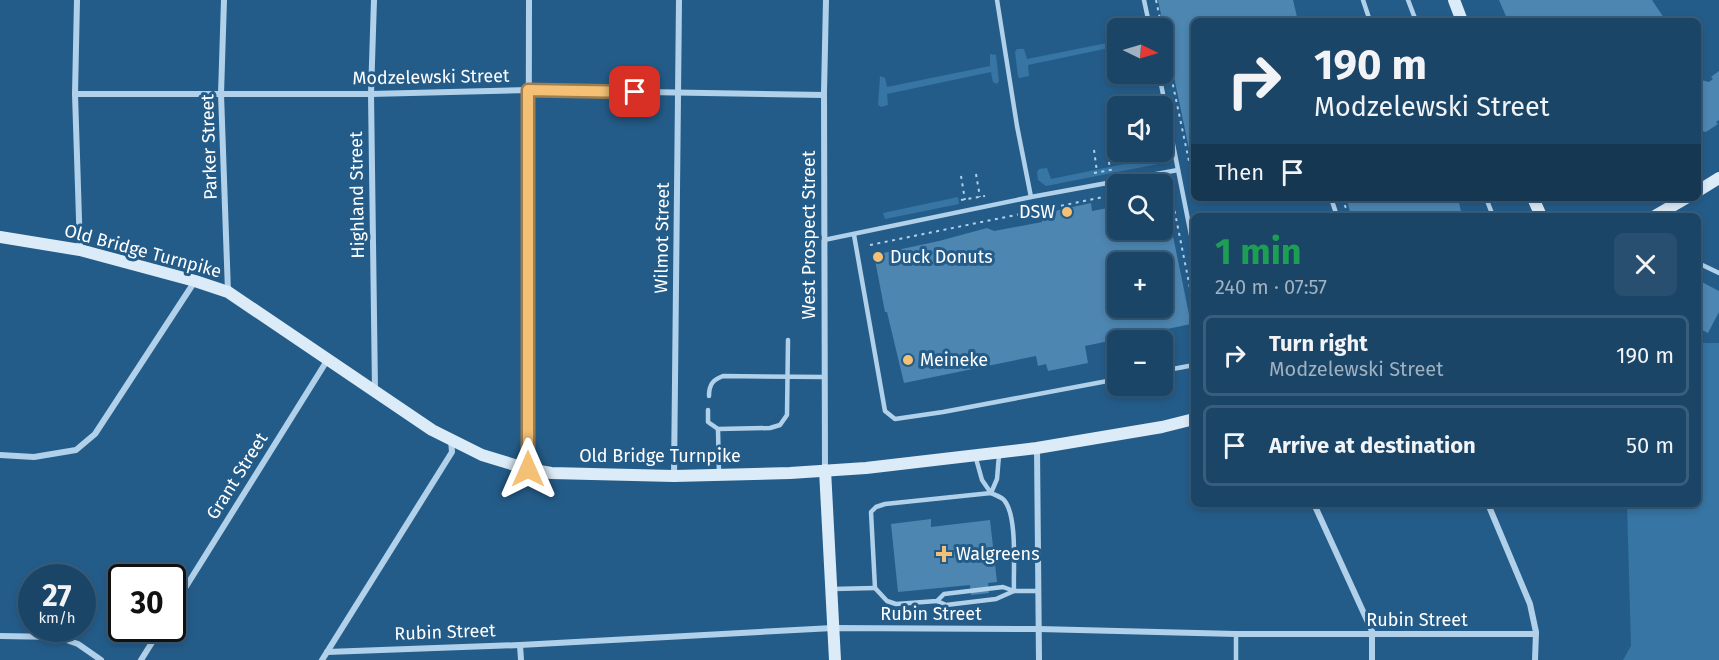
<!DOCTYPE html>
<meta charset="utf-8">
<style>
:root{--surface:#1b4567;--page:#284f70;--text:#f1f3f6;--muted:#a0b1c0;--line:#395d7b}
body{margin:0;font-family:"Fira Sans",sans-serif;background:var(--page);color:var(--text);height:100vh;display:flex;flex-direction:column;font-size:22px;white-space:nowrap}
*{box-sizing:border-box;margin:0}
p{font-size:20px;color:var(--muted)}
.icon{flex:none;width:33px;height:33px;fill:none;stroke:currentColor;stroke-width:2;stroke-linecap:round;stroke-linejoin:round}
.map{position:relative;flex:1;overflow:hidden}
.details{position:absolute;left:1191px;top:213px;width:510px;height:294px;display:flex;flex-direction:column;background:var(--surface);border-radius:9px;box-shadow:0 3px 9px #0003,0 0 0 2px var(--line)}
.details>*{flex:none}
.hud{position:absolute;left:1191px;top:18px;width:510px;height:183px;border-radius:9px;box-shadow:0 3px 9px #0003,0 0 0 2px var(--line);background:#1b4567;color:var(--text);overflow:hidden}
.needle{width:39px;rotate:95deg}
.fabs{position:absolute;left:1107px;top:18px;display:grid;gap:12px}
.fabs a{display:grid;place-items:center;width:66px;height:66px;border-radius:9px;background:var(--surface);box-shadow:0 3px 9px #0003,0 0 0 2px var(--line);font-size:30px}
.speed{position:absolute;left:18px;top:564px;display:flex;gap:12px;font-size:30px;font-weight:700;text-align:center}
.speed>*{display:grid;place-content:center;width:78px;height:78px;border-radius:50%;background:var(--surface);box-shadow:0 3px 9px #0003,0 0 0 2px var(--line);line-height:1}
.speed small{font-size:15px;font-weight:400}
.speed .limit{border:3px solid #111;border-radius:9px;background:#fff;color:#111}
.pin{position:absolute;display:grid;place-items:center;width:51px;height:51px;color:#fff;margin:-26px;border-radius:12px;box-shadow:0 3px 9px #0006}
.me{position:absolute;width:66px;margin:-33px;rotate:0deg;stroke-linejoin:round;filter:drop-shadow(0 0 4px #0008)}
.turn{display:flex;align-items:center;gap:21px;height:126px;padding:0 24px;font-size:27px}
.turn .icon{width:78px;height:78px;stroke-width:2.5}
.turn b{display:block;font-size:42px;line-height:51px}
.then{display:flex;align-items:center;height:57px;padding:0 24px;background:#0003;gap:12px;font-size:22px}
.round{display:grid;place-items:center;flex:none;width:63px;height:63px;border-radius:9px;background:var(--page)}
.head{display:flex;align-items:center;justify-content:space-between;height:102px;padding:0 24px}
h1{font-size:36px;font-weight:700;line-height:45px;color:#1e9e55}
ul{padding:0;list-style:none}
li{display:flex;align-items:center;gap:18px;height:81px;margin:0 12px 9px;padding:0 12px;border:3px solid var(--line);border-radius:9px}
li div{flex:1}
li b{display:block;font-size:22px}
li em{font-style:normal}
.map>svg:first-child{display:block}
</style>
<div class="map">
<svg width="1719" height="660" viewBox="0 0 1719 660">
<rect width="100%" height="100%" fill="#245c89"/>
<!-- green -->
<g fill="#3675a4">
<polygon points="1107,43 1109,48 1028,65 1029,76 1020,78 1018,77 1015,52 1017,49 1024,49 1027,59"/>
<polygon points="990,54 996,55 999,81 997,84 993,82 991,72 887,94 888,105 881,107 878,105 880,76 885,78 887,87 990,66"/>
<polygon points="1163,144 1165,157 1158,164 1046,186 1038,180 1037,172 1039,169 1047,168 1051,179 1158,157 1157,152 1162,152"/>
<polygon points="958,197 959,204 885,219 883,213"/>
<polygon points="1698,343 1719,343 1719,660 1623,660 1631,646 1627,504 1698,504"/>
</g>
<!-- building -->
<g fill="#4d86b1" fill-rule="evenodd">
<polygon points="1158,0 1293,0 1298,21 1194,21 1194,173"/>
<polygon points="1499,0 1652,0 1666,21 1613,21 1610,17 1600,21 1508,21"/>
<polygon points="1698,71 1701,80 1709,82 1713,79 1711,77 1719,71 1719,120 1716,122 1718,124 1706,132 1698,130"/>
<path d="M1162 197H1165L1191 324 1085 346 1088 363 1048 371 1046 364 1038 366 1036 356 904 383 887 312H885L874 255 939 241 987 228 994 231 1042 222 1041 214 1091 203 1092 211 1118 206V230H1162ZM1118 262H1162V308H1118Z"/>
<polygon points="1347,198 1458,198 1462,216 1353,216 1353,212 1350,213"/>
<polygon points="1698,280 1719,291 1719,312 1708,333 1698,328"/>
<polygon points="931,519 931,527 990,520 997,582 988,583 989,593 971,595 970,585 898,592 891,524"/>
</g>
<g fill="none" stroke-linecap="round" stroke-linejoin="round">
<!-- path -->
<g stroke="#b1d1ea" stroke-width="2" stroke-dasharray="3 4.5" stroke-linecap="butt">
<polyline points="1156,0 1162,28"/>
<polyline points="1126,18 1128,28"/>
<polyline points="1112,21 1118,48"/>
<polyline points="1162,33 1194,185"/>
<polyline points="1111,45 1118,44"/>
<polyline points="1107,147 1110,170"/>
<polyline points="1094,150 1097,172"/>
<polyline points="1094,173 1116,169"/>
<polyline points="976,174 980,197"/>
<polyline points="961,176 965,200"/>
<polyline points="1162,186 1167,188 1171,193 1194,308"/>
<polyline points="1342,198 1349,216"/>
<polyline points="961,200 985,196"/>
<polyline points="1322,215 1322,216"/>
<polyline points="870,245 1118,194"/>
</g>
<!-- lane -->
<g stroke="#b1d1ea" stroke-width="4.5">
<polyline points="997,0 1017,126 1031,197"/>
<polyline points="1144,0 1150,28"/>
<polyline points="1363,0 1370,21"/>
<polyline points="1408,0 1416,21"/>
<polyline points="1159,74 1194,250"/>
<polyline points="1331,198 1337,216"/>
<polyline points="1486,198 1493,216"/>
<polyline points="854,235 885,411 895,419 943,412 1118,379"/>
<polyline points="824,240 1031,197 1178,170"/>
<polyline points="1698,263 1719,273"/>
<polyline points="1162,371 1194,365"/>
<path d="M709 396C709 384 713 380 723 376L824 377"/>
<polyline points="708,410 708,422 718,429"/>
<polyline points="975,455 982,480 991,493 997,479 999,455"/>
<polyline points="719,475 718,429 770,428 780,425 787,415 788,340"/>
<polyline points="833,589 875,588"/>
<path d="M1014 591C1013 570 1018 516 1004 500 1001 497 995 495 991 493L885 504 876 507 871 512 875 588 887 601 896 604 937 601 944 594 1003 587 1014 591H1038"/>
<polyline points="937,601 946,605 996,599 1014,591"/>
<polyline points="1236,660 1236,634"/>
</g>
<!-- street -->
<g stroke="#b1d1ea" stroke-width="6">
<polyline points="77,0 75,94 80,250"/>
<polyline points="224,0 221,94 228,292"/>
<polyline points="374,0 371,94 375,390"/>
<polyline points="75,94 371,94 528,90 824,95"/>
<polyline points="1037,448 1039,660"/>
<polyline points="0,455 34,457 76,450 95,434 195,281"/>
<polyline points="528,469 529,0"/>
<polyline points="825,470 824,92 826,0"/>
<polyline points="674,476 679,0"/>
<polyline points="1314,504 1372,631 1372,660"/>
<polyline points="1488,504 1530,604 1536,632 1535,660"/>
<polyline points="172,609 328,359"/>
<polyline points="0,636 58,637 78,644 101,660"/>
<polyline points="520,645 521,660"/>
<polyline points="327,652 520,645 833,628 1039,629 1236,634 1536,634"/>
<polyline points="141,660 161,628"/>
<polyline points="322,660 452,452 451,440"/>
</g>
<!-- secondary -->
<g stroke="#dcebf8" stroke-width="12">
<polyline points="1454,0 1462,21"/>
<polyline points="1698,191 1719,178"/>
<polyline points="1533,198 1541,216"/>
<polyline points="1655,216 1686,198"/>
<polyline points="0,237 80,250 195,281 228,292 432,430 482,455 528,469 551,473 674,476 790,473 866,468 1037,448 1162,427 1194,419"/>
<polyline points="825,470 835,660"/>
</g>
</g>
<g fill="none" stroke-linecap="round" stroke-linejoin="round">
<defs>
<polyline id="route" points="528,469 528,90 635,92"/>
</defs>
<!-- route casing -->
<use href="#route" stroke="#9f7d4c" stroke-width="15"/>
<!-- route -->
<use href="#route" stroke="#f4c075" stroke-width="10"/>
</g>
<!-- markers -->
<g fill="#f4c075" stroke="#245c89" stroke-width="2">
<circle cx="1067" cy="212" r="6"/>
<circle cx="878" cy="257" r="6"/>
<circle cx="908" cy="360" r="6"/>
<path d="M941 545h6v6h6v6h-6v6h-6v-6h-6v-6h6z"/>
</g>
<g text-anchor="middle" stroke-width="6" stroke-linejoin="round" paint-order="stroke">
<!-- street labels -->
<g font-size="18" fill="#fff" stroke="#245c89">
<text transform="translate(431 77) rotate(-1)" y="6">Modzelewski Street</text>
<text transform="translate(209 147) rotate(-92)" y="6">Parker Street</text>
<text transform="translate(357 195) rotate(-91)" y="6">Highland Street</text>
<text transform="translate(809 235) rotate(-90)" y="6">West Prospect Street</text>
<text transform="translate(662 238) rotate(-89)" y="6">Wilmot Street</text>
<text transform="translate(143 251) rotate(15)" y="6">Old Bridge Turnpike</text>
<text x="660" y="462">Old Bridge Turnpike</text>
<text transform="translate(237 476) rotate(-58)" y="6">Grant Street</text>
<text x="931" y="620">Rubin Street</text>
<text x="1417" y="626">Rubin Street</text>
<text transform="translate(445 632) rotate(-2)" y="6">Rubin Street</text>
</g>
<!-- poi labels -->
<g font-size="18" fill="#fff" stroke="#245c89" text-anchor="start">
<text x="1055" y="218" text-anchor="end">DSW</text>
<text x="890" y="263">Duck Donuts</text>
<text x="920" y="366">Meineke</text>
<text x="956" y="560">Walgreens</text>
</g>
</g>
</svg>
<div class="fabs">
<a><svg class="needle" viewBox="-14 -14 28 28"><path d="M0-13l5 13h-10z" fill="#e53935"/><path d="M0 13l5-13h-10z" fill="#a0b1c0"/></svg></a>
<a><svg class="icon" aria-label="sound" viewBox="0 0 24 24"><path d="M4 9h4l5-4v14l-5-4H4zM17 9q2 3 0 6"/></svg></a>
<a><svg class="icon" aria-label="search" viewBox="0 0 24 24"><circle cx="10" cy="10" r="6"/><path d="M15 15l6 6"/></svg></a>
<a>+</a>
<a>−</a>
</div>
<div class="speed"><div>27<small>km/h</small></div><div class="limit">30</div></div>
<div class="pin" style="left:635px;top:92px;background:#d93025"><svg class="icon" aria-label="arrive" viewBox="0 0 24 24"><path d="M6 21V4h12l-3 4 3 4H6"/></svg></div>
<svg class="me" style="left:528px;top:469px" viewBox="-20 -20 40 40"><path d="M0-17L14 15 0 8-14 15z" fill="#f4c075" stroke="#fff" stroke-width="4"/></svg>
<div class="hud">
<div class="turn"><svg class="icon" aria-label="right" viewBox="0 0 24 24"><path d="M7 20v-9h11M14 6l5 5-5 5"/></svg><div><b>190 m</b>Modzelewski Street</div></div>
<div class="then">Then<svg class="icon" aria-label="arrive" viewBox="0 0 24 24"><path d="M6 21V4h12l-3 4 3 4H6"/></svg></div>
</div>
<section class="details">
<div class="head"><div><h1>1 min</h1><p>240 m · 07:57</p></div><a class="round"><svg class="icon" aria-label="close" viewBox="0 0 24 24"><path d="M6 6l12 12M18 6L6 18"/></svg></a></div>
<ul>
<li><svg class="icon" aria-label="right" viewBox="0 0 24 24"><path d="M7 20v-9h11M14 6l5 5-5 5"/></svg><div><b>Turn right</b><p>Modzelewski Street</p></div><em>190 m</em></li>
<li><svg class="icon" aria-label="arrive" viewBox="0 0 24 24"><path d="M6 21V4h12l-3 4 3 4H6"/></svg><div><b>Arrive at destination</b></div><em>50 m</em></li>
</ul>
</section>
</div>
